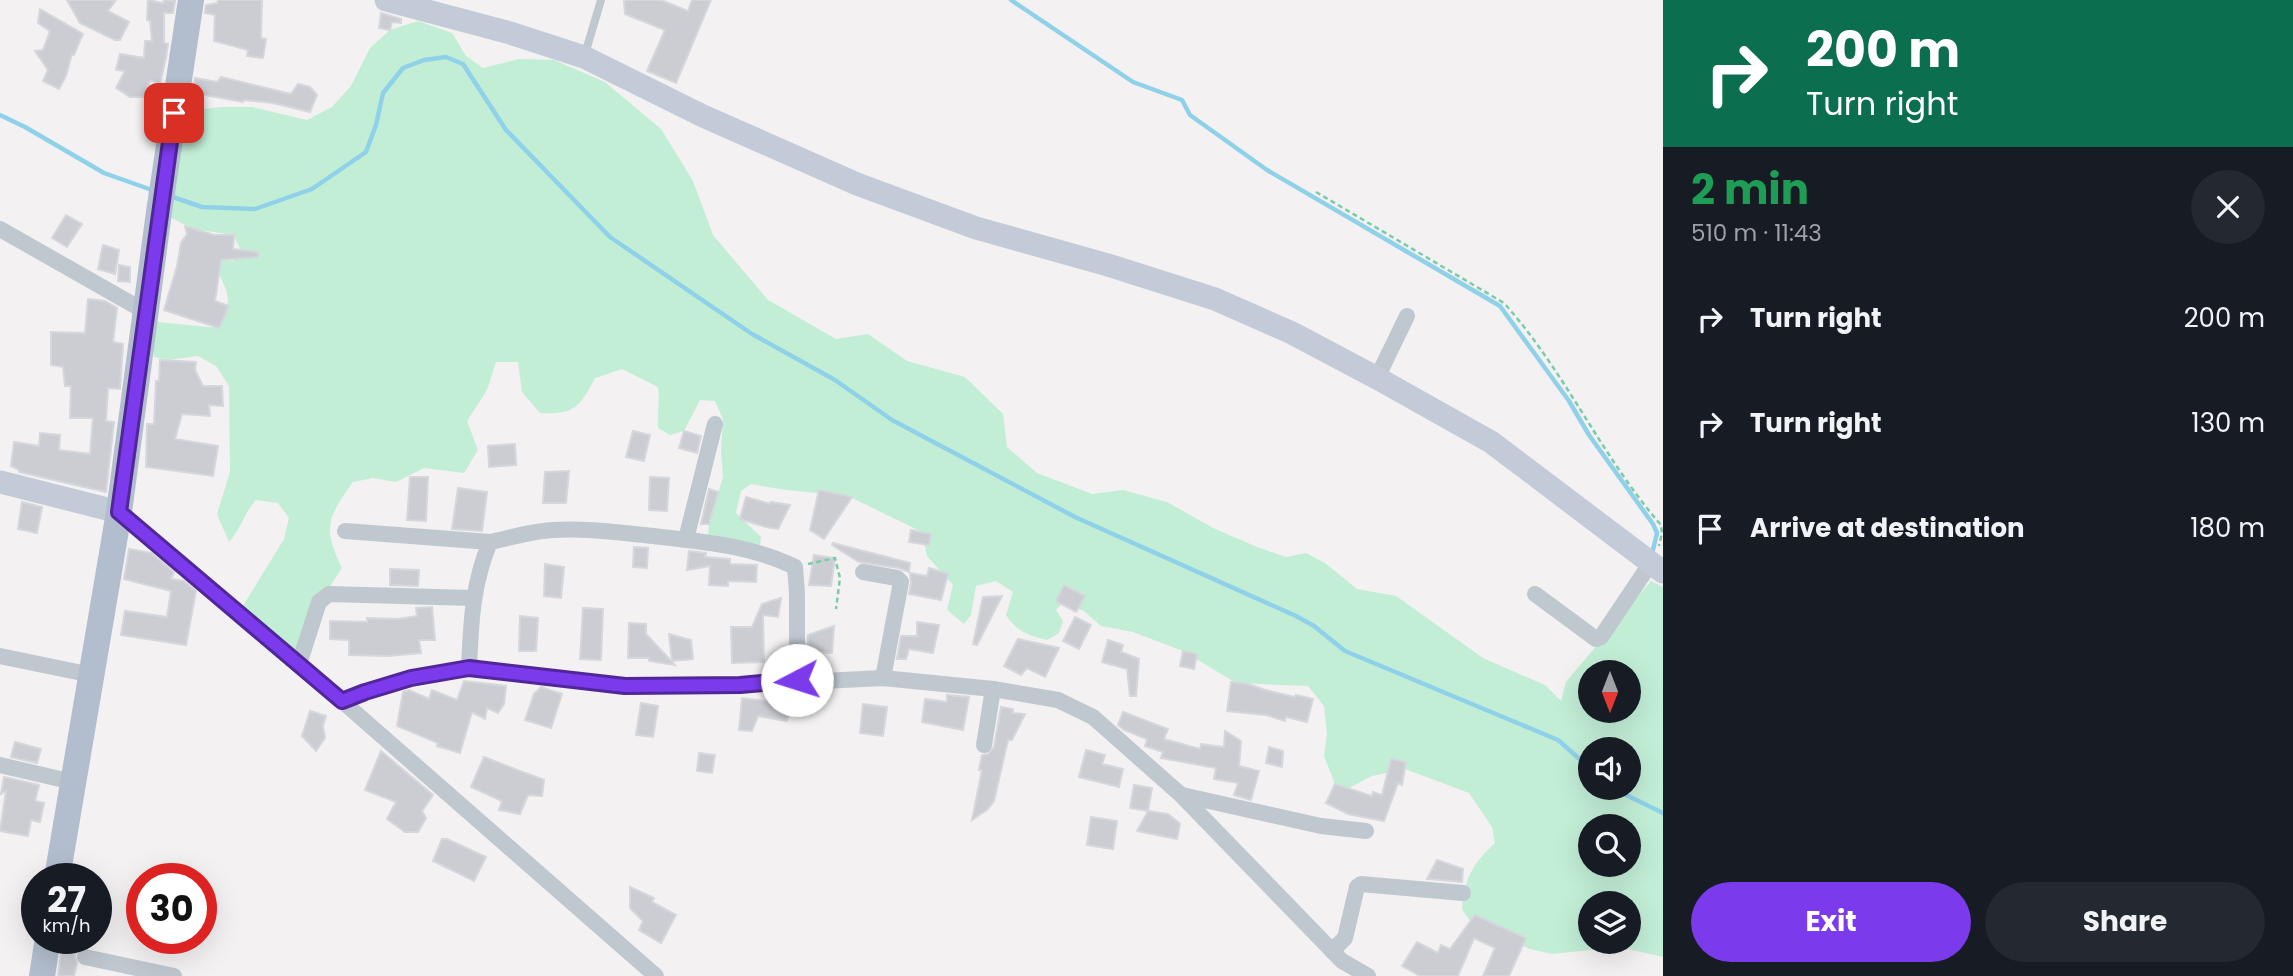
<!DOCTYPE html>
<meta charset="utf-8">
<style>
:root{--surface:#171b24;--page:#242831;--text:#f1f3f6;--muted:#9ea1a6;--accent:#7c3aed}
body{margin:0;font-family:Poppins,sans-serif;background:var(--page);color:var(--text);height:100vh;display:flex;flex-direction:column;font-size:26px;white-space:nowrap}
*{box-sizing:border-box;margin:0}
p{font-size:23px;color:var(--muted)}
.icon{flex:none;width:38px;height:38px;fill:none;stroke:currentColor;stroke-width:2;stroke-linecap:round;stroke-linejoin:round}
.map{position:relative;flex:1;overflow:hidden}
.details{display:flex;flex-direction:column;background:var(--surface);width:630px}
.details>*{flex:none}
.banner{background:#0b6e4f;color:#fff;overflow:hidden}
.needle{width:46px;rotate:180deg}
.tools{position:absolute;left:1578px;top:660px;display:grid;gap:14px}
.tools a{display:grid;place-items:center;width:63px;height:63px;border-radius:50%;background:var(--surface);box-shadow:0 7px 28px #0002;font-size:35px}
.speed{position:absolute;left:21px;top:863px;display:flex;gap:14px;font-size:35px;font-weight:700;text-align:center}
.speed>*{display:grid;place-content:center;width:91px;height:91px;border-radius:50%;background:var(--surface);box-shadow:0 7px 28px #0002;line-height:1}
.speed small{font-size:18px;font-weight:400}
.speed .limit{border:10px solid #d22;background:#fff;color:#111}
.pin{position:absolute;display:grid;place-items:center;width:60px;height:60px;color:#fff;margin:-30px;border-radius:14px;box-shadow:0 4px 10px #0006}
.me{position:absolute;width:77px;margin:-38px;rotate:265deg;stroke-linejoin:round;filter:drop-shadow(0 0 5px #0008)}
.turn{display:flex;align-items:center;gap:24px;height:147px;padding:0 28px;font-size:32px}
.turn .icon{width:91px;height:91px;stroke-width:2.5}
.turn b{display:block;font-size:49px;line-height:60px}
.round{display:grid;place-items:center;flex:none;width:74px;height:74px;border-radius:37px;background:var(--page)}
.headline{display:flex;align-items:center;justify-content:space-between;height:119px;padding:0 28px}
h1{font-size:42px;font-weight:700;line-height:52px;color:#1e9e55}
.button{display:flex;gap:14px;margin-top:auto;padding:14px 28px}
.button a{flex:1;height:80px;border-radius:42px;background:var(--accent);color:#fff;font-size:28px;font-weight:700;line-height:80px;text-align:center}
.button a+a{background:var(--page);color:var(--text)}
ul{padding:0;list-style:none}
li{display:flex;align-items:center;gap:21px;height:105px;padding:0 28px}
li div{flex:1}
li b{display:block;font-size:26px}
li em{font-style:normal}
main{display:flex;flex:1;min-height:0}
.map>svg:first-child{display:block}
</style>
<main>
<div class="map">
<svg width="1663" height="976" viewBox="0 0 1663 976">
<rect width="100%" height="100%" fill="#f3f1f1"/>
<!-- green -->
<path fill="#c2eed6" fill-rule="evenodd" d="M418 21 452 33 466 56 483 68 519 59 554 60 605 82 661 129 693 181 713 235 768 300 836 339 868 334 907 361 965 377 1003 414 1007 447 1037 473 1092 494 1123 490 1167 502 1213 528 1257 547 1286 557 1306 553 1325 563 1357 589 1396 596 1483 658 1545 685 1561 701 1566 682 1651 581 1663 587V957L1606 944 1590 950 1552 954 1530 949 1470 921 1462 909C1465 877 1472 865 1495 843L1492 827 1469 793 1405 769 1372 776 1349 788 1335 784 1324 756 1327 734 1324 706 1308 686 1236 683 1183 651 1133 632 1101 626 1084 611 1062 604 1056 610 1063 621 1059 633 1047 640C1029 636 1016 631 1006 615L1013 592 996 581 976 586 971 615 964 624 947 610 953 585 927 556 922 532 848 496 786 490 751 484 741 491 736 513 761 537 760 545 708 536 709 524 723 477 721 450 723 419 715 401 700 400 684 431 670 435 658 428C657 414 660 401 658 387L622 369 595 378C580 407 574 415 540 413L522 392 518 362H496L487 390 467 421 478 450 464 473 424 468 396 482 373 478 353 482C328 517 322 527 342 568L323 597 294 660 243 606 284 539 289 518 278 503 256 500C244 513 241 529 229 542L217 514 230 472 229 386 216 366 198 356 168 360 154 357 153 342 157 322 219 328C231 302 231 298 218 272L222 260 233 261 241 250 233 235 194 229 159 212 174 113 221 107H252L307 120 332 107 351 86 370 48 390 30ZM1591 672H1629V710H1591ZM1591 749H1629V788H1591ZM1591 826H1629V864H1591ZM1591 903H1629V942H1591Z"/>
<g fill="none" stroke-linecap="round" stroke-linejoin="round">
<!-- stream -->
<g stroke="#90d1ea" stroke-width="4.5">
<polyline points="1011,0 1133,82 1182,100 1190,115 1267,170 1500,306 1569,401 1589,435 1653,524 1657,533 1652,554"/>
<polyline points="0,115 25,127 104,173 152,190"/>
<polyline points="170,196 202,207 255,209 312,189 366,152 376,125 383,93 403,68 424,60 446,57 463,64 506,130 610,237 752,334 835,380 892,420 1075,517 1296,616 1314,626 1345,651 1558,740 1591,769"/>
<polyline points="1612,788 1663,813"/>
</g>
</g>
<!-- building -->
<g fill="#cbcdd3" stroke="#d5d7dc" stroke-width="2">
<polygon points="67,0 116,0 108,11 129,22 120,40 115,40 80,23"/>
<polygon points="148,0 163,3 164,0 175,1 173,13 164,13 164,43 168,44 166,57 160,84 150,80 143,97 130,97 116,88 125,71 116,70 120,54 144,58 145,41 152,41 150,21 147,20"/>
<polygon points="218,0 262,0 261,38 266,39 263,58 247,56 248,50 214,41 215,15 205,13 206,5 217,3"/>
<polygon points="624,0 661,0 688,11 692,0 711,0 676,83 647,71 665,30 625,14"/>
<polygon points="40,9 83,34 74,55 72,54 66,76 59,89 43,81 48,70 35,51 43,50 50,31 38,23"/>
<polygon points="381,13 401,19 401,23 392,22 390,30 379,28"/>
<polygon points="221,77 291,94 298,84 310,87 317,95 310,112 273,103 244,100 243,102 193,93 195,78 217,82"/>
<polygon points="66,215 82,224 67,247 52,238"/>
<polygon points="185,226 214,235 234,235 233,249 258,252 258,257 221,260 215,301 229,306 219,328 164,310 177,266 181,243 187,234"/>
<polygon points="103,245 119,250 115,274 98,269"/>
<polygon points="119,265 130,267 130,282 118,281"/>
<polygon points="88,299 105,301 117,308 113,342 123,344 120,389 108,388 106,421 114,422 106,492 19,472 19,470 11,466 14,442 39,446 40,433 60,435 59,450 90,454 93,418 70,418 71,386 65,386 63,367 51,365 51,332 85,333"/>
<polygon points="160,360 196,362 195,370 203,386 222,386 223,406 209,405 210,416 182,414 175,439 218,446 213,476 146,467 147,424 154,424 156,381 159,381"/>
<polygon points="633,431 650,435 644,461 626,457"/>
<polygon points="684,431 701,436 697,453 679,448"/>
<polygon points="515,444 516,465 489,467 488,446"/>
<polygon points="569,471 566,503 543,503 545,472"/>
<polygon points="410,477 428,477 426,521 407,520"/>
<polygon points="650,477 669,478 667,511 649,510"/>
<polygon points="458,488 487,492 482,531 452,529"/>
<polygon points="709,489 718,492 709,524 701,524"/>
<polygon points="819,490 852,497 824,539 810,530"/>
<polygon points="746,497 771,504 771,502 790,505 778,529 766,527 740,519"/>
<polygon points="22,502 42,507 37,533 18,529"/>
<polygon points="911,530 931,534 929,545 909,542"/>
<polygon points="833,543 910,563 909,572 899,568 859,562 832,545"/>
<polygon points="634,547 648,548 647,568 633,567"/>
<polygon points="129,549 151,553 174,572 171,579 184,581 196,591 186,645 121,635 125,611 167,617 171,591 124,579"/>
<polygon points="689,551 706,553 705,557 730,559 730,564 757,565 756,582 728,581 728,586 709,585 710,566 687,570"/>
<polygon points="814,555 835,558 831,586 809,585"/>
<polygon points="545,564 564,567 561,598 544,596"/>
<polygon points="929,568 948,574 941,600 909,594 911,583 910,573 927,576"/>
<polygon points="390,569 419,570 418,586 390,585"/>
<polygon points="1064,585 1085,596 1076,612 1056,601"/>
<polygon points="1002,596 977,645 973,644 983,597"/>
<polygon points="781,598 778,617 763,615 764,662 732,663 731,627 752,627 762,604"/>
<polygon points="432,607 435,640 419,640 421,653 388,656 349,655 349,640 330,639 330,621 367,622 367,618 398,619 417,616 416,608"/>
<polygon points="583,608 603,609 601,660 580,659"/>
<polygon points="520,616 538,618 536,651 519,651"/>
<polygon points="1075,617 1091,625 1079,649 1063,641"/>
<polygon points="917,622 939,625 933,653 909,649 906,659 897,659 901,636 917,636"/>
<polygon points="629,623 646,624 646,634 675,665 649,661 649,658 628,658"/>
<polygon points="834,626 832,653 808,652 808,635"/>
<polygon points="669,634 691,640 693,659 672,661"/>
<polygon points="1018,639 1059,648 1045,677 1027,668 1021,675 1004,666"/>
<polygon points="1108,640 1123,645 1121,652 1139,659 1136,696 1130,696 1127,669 1102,662"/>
<polygon points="1183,651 1197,654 1194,669 1180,666"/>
<polygon points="464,681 506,686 504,704 498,713 487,708 485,719 472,712 460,753 437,746 438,743 397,726 403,692 409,690 429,699 432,690 457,700"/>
<polygon points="1231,682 1248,684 1265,690 1295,697 1296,695 1313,699 1307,722 1286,717 1285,721 1266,715 1227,711"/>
<polygon points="541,687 562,694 551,728 525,720 534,694"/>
<polygon points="947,695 969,697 963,730 922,722 925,699 947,702"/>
<polygon points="768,697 791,701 787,721 758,716 752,731 739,730 742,698 767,701"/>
<polygon points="641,703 658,706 653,737 636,735"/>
<polygon points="863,704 887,707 883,736 860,733"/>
<polygon points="1001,707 1013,709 1013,713 1025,714 1012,740 1008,740 994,801 988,809 972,820 982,770 979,770 982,755 988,754 994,747"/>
<polygon points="310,711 326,716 323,726 325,738 316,751 302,736"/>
<polygon points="1123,712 1168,729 1164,739 1200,749 1201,744 1224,747 1225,731 1241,741 1239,766 1259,771 1251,800 1234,795 1238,783 1214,779 1216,768 1161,758 1163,752 1145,746 1147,739 1124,730 1118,725"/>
<polygon points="15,742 41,749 37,763 11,757"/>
<polygon points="1269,747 1283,751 1282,767 1266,763"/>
<polygon points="1086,750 1105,755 1102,764 1123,769 1119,787 1079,777"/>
<polygon points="381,751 433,795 422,811 426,818 418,832 405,832 387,819 396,802 365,790"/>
<polygon points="699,753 715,755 712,773 697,771"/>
<polygon points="484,757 544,780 542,796 528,795 520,814 499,810 502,801 471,787"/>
<polygon points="1391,759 1406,762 1402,785 1398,783 1384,821 1348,814 1326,803 1335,784 1372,796 1373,792 1382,795"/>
<polygon points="4,777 39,785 35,801 44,803 40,822 31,820 28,836 0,831 6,791 1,794"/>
<polygon points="1134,785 1152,788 1148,811 1130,808"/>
<polygon points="1148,811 1168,814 1180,824 1177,839 1137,831"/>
<polygon points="1091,817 1117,821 1113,849 1087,845"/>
<polygon points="442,839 447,839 486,857 474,881 433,861"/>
<polygon points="1437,860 1463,869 1462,882 1427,879"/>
<polygon points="630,887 654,898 652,902 676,915 661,943 639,930 643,921 630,908"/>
<polygon points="1475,915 1526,938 1509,976 1483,976 1495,948 1474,938 1458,976 1420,976 1402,966 1417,942 1438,953 1441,945 1450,949"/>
<polygon points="63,938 81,938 79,949 75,955 77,963 74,976 58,976"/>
</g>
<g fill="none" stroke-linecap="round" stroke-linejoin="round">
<!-- path -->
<g stroke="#7bcba8" stroke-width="2.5" stroke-dasharray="5 3.5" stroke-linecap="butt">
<path d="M1316 192 1504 303C1565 371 1601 456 1661 525L1662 533 1659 546"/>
<polyline points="808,564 835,558 840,578 836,609"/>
</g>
<!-- lane -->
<polyline stroke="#bfc7cf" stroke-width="8" points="585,54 601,0"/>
<!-- street -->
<g stroke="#bfc7cf" stroke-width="16">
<polyline points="0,229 146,312"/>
<polyline points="1377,378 1407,316"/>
<polyline points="119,512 342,701 656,976"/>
<polyline points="345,531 490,542"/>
<polyline points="686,539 715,424"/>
<polyline points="863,572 897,578 901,582 883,678"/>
<polyline points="1535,594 1596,639 1601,637 1650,564"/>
<polyline points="0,656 92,675"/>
<polyline points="299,664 319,602 329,594 472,598"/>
<path d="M469 668C471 623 472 585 490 542 510 538 532 531 553 530 583 528 614 532 644 535 694 541 749 544 795 567L797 593V680"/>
<polyline points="342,701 365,692 411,679 469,668 625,686 740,685 883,678 993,689 1058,700 1093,717 1180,794 1342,961 1368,976"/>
<polyline points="984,745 993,689"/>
<polyline points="0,765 73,782"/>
<polyline points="1182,795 1321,826 1366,831"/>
<polyline points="1332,951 1345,938 1357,887 1361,884 1463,893"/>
<polyline points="85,957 174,976"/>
</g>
<!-- secondary -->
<g stroke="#c2cbd7" stroke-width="23">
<polyline points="386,0 510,33 584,57 703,116 857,184 976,228 1108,265 1215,299 1292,333 1377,378 1491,442 1663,572"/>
<polyline points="0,482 119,512"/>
</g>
<!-- primary -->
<g stroke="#b2bece" stroke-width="26">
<polyline points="57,878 119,512 159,212 191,0"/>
<polyline points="42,976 48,938"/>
</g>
</g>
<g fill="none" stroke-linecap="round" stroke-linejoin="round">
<defs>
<polyline id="route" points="174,113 119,512 342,701 365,692 411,678 469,668 625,686 740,685 797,680"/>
</defs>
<!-- route casing -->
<use href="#route" stroke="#51269a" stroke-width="18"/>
<!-- route -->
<use href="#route" stroke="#7c3aed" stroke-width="12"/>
</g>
</svg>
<div class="tools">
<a><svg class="needle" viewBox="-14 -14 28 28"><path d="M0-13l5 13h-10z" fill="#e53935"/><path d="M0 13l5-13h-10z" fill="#9ea1a6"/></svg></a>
<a><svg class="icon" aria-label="sound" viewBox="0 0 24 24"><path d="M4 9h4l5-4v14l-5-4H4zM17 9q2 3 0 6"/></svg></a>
<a><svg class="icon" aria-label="search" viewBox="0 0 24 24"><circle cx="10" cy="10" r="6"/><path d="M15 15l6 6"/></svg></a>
<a><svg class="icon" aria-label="layers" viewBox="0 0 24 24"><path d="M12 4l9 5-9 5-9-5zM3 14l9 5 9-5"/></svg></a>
</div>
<div class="speed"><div>27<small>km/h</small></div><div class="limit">30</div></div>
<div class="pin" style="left:174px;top:113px;background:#d93025"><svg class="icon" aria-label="arrive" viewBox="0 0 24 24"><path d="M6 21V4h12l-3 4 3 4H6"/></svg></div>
<svg class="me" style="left:797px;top:680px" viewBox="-20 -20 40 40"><circle r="19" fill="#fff"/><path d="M0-13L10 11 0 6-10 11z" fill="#7c3aed"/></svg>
</div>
<section class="details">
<div class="banner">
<div class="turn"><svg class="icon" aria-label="right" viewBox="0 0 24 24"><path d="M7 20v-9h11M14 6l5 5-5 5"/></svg><div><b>200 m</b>Turn right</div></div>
</div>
<div class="headline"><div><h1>2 min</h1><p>510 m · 11:43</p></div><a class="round"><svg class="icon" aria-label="close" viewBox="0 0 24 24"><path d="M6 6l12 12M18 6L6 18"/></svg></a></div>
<ul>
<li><svg class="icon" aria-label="right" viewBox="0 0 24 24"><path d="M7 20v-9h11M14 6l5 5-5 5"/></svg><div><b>Turn right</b></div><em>200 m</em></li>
<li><svg class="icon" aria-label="right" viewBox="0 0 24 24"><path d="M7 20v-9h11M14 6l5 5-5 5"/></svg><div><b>Turn right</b></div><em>130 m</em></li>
<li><svg class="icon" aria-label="arrive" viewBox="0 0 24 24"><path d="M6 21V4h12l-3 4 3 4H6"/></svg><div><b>Arrive at destination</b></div><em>180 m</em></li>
</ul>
<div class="button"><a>Exit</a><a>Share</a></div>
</section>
</main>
